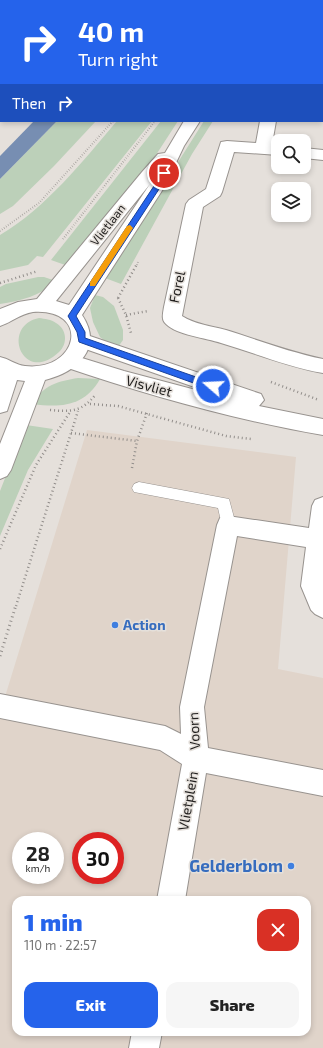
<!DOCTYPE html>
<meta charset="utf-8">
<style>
:root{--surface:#fff;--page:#f6f6f6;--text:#222;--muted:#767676;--accent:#2563eb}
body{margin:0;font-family:"Exo 2",sans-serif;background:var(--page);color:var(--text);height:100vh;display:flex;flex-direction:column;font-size:15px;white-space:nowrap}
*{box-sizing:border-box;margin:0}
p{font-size:13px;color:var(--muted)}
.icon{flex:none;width:22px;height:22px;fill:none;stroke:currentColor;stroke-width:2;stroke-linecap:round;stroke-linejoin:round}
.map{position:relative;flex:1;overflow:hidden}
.drawer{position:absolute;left:12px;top:896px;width:299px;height:140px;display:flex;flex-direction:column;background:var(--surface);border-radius:12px;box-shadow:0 2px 6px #0003}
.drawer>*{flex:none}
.top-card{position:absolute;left:0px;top:0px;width:323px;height:122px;box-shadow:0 2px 6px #0003;background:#2563eb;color:#fff;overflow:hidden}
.buttons{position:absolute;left:271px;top:134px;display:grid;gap:8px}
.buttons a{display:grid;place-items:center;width:40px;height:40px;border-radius:8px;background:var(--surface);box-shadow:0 2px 6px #0003;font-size:20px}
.speed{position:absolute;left:12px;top:832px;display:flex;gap:8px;font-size:20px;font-weight:700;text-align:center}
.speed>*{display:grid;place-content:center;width:52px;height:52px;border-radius:50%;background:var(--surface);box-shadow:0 2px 6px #0003;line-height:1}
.speed small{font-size:10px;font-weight:400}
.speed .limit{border:6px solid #d22;background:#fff;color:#111}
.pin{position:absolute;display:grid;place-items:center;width:34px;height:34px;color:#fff;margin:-17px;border:2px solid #fff;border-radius:50%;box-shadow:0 1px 4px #0007}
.me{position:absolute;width:44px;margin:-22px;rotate:289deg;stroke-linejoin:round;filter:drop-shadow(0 0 3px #0008)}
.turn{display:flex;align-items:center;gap:14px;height:84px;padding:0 12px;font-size:18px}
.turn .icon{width:52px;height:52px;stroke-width:2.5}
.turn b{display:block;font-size:28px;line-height:34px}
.then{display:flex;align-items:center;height:38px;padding:0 12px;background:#0003;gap:8px;font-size:15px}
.round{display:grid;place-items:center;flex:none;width:42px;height:42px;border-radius:12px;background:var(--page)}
.headline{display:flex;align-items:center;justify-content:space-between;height:68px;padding:0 12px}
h1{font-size:24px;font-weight:800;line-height:30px;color:var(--accent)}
.primary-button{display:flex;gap:8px;margin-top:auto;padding:8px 12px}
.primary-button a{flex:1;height:46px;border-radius:12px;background:var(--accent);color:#fff;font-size:16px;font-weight:800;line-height:46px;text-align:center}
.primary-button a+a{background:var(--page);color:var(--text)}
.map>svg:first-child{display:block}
</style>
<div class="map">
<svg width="323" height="1048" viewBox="0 0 323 1048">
<rect width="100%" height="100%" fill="#e5e0db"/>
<!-- built -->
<path fill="#e0d4ca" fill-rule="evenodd" d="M87 430 296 457 278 669 323 678V1048H0V713ZM21 841H55V875H21ZM81 841H115V875H81ZM16 900H307V1032H16Z"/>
<!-- green -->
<g fill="#bcd0b9">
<polygon points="57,121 96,121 54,166 13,206 0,214 0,179"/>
<path d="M117 121H152L43 257 37 256 28 265 0 271V235C46 208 83 161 117 121Z"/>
<polygon points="161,121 178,121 141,178 68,266 51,260"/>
<polygon points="204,121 213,121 192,154 121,284 105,278"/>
<path d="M38 277H44L56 281C41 296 20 301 0 304V287L6 284Z"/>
<polygon points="95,295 103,297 114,306 123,330 123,340 118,347 105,341 100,337 93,322 90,308"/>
<path d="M39 318C45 319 51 319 56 323 67 329 68 344 59 352 23 386 0 326 39 318Z"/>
<path d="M78 378 100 379C85 406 61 408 33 404 42 385 59 381 78 378Z"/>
<polygon points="26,425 53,429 28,470 0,536 0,491"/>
</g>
<!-- water -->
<polygon fill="#778eb2" points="34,121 57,121 0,179 0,156"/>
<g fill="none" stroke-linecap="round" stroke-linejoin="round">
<defs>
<polygon id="lane" points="139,482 229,499 236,525 233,530 228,531 223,530 218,508 134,492 132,488 134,484"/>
<g id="street">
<rect x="0" y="14" width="1" height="8"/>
<path d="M260 121H276L272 144 278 145V155L234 152 222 192 220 196 203 207 182 316C194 324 211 326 226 330 258 340 289 352 323 359V373C288 367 255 353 221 343 206 338 177 335 166 324 161 320 163 313 164 307L186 204 189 200 206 189 221 142 227 141 256 143Z"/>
<polygon points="304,148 323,150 323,160 304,158"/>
<path d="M81 333 261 394 264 400 259 406 323 419V435C235 420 147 395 62 366L59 361 62 356 69 354 124 371 226 398 74 345 71 340 74 335Z"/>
<polygon points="323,497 323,618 315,614 311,610 301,586 306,547 237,536 204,707 208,748 323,770 323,796 206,773 185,900 157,900 182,764 160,750 0,718 0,694 165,726 181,734 180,707 217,525 220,518 228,516 309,528 312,506 315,500"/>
<polygon points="132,1032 162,1032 159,1048 129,1048"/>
</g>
<path id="secondary" d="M184 121H200L184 146 165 186 82 315C104 348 77 372 45 380L11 470 7 476 0 479V444L25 381 17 380 7 411 0 413V357C9 359 16 365 25 366 79 372 91 308 33 312 20 314 12 322 0 326V309L18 302 37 299 142 172 158 154 165 153ZM150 184 69 305 56 301Z"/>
</defs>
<!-- lane casing -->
<use href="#lane" stroke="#98938f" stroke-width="1"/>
<!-- street casing -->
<use href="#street" stroke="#98938f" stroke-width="2"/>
<!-- secondary casing -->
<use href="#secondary" stroke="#98938f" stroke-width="2"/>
<!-- path-far2 -->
<g stroke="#928e8b" stroke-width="2" stroke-dasharray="0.5 2" stroke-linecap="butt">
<polyline points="0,231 39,203 113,121"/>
<polyline points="63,239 155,121"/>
<polyline points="137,265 138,262"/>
</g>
<!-- path-far1 -->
<g stroke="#928e8b" stroke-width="2.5" stroke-dasharray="1 3" stroke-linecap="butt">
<polyline points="0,283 38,271"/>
<polyline points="118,298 126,315 131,333"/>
<polyline points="118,298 137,264"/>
<polyline points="126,315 148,311"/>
<polyline points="271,382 319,400"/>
<polyline points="90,404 118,406 226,436 251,439"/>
<path d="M50 410C71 412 82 412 96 394"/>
<polyline points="71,433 137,441"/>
<polyline points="132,468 137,441 147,413"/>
<polyline points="0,549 36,465 70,412"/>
<polyline points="16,606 78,411"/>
</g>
<!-- path -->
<polyline stroke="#928e8b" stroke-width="3" stroke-dasharray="1 3.5" stroke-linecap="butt" points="0,656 16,605"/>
<!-- lane -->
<use href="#lane" fill="#fff" fill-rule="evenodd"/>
<!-- street -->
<use href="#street" fill="#fff" fill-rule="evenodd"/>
<!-- secondary -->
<use href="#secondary" fill="#fff" fill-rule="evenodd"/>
</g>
<!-- route -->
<polygon fill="#2563eb" stroke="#184099" points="164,170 167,173 161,186 76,316 85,332 85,338 216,384 218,386 213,390 79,342 77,332 68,316 154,186 161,171"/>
<!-- slow -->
<polygon fill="#f59e0b" points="130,225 133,228 95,286 90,286 90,282 127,226"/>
<!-- markers -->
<g fill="#3f7fe0" stroke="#e5e0db" stroke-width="1.5">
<circle cx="115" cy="625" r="4"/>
<circle cx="291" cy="866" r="4"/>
</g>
<g text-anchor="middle" stroke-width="3" stroke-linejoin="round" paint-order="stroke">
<!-- far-street labels -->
<g font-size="12" fill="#211f1e" stroke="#e5e0db">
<text transform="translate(108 225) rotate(-52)" y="4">Vlietlaan</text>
</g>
<!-- street labels -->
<g font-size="14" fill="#211f1e" stroke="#e5e0db">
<text transform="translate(177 287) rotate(-78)" y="5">Forel</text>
<text transform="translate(149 386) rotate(15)" y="5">Visvliet</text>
<text transform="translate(194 731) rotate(-93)" y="5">Voorn</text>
<text transform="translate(188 801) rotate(-80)" y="5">Vlietplein</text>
</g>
<!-- shop labels -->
<g font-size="14" font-weight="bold" fill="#366cbe" stroke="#e5e0db" text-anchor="start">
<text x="123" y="630">Action</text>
</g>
<!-- near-shop labels -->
<g font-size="17" font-weight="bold" fill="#366cbe" stroke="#e5e0db" text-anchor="end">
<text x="283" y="872">Gelderblom</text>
</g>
</g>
</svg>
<div class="buttons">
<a><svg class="icon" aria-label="search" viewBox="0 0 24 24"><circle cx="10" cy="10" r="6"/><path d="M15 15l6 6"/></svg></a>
<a><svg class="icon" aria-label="layers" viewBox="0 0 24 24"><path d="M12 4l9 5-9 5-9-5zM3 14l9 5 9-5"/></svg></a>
</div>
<div class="speed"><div>28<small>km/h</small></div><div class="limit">30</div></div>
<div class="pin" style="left:164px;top:173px;background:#d93025"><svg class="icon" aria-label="arrive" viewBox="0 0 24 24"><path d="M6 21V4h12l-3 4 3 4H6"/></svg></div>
<svg class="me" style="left:213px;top:386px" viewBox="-20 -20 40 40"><circle r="17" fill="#2563eb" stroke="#fff" stroke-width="3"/><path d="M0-11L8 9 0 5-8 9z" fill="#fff"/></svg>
<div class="top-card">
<div class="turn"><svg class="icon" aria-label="right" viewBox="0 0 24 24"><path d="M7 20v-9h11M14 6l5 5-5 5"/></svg><div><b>40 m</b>Turn right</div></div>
<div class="then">Then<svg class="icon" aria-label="right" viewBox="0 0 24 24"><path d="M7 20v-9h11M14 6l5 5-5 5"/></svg></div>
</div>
<section class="drawer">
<div class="headline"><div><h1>1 min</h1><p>110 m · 22:57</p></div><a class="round" style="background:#d93025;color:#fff"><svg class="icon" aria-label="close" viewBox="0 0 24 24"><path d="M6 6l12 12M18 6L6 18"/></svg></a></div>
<div class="primary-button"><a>Exit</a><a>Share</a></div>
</section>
</div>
